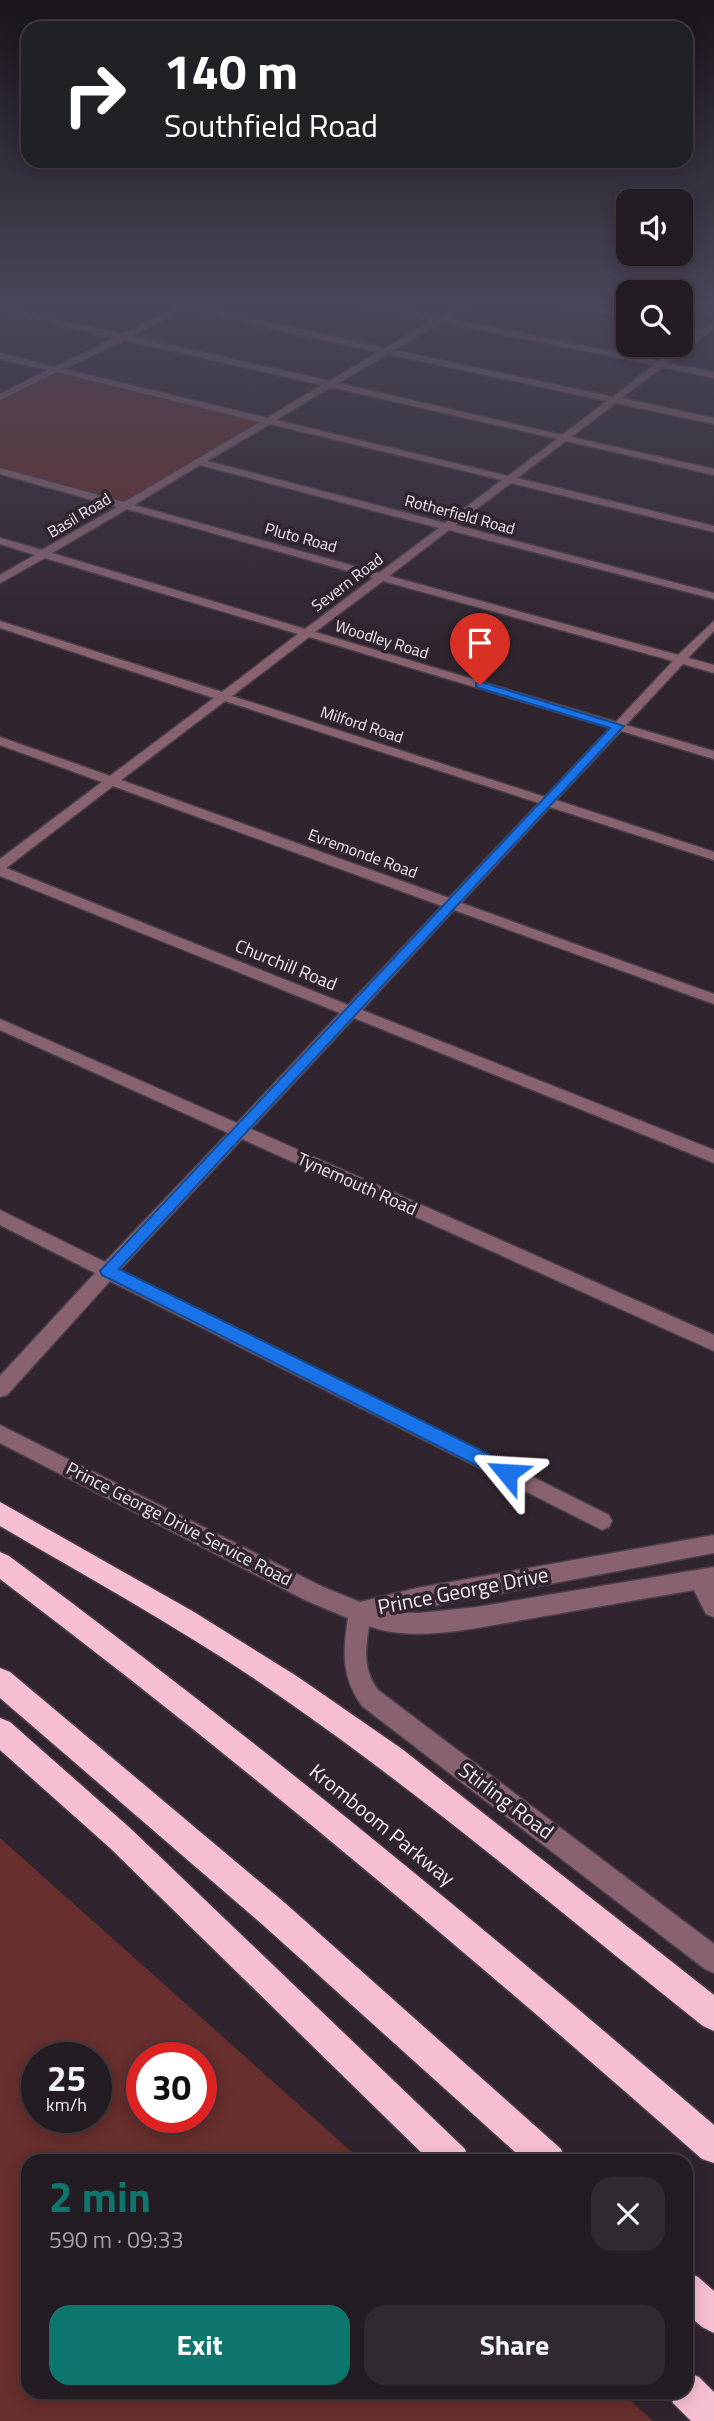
<!DOCTYPE html>
<meta charset="utf-8">
<style>
:root{--surface:#241c23;--page:#302930;--text:#f1f3f6;--muted:#a3a1a6;--line:#413a41;--accent:#0f766e}
body{margin:0;font-family:"Titillium Web",sans-serif;background:var(--page);color:var(--text);height:100vh;display:flex;flex-direction:column;font-size:26px;white-space:nowrap}
*{box-sizing:border-box;margin:0}
p{font-size:23px;color:var(--muted)}
.icon{flex:none;width:38px;height:38px;fill:none;stroke:currentColor;stroke-width:2;stroke-linecap:round;stroke-linejoin:round}
.map{position:relative;flex:1;overflow:hidden}
.panel{position:absolute;left:21px;top:2154px;width:672px;height:245px;display:flex;flex-direction:column;background:var(--surface);border-radius:21px;box-shadow:0 4px 18px #0003,0 0 0 2px var(--line)}
.panel>*{flex:none}
.guide{position:absolute;left:21px;top:21px;width:672px;height:147px;border-radius:21px;box-shadow:0 4px 18px #0003,0 0 0 2px var(--line);background:#202124;color:#fff;overflow:hidden}
.fabs{position:absolute;left:616px;top:189px;display:grid;gap:14px}
.fabs a{display:grid;place-items:center;width:77px;height:77px;border-radius:14px;background:var(--surface);box-shadow:0 4px 18px #0003,0 0 0 2px var(--line);font-size:35px}
.speed{position:absolute;left:21px;top:2042px;display:flex;gap:14px;font-size:35px;font-weight:700;text-align:center}
.speed>*{display:grid;place-content:center;width:91px;height:91px;border-radius:50%;background:var(--surface);box-shadow:0 4px 18px #0003,0 0 0 2px var(--line);line-height:1}
.speed small{font-size:18px;font-weight:400}
.speed .limit{border:10px solid #d22;background:#fff;color:#111}
.pin{position:absolute;display:grid;place-items:center;width:60px;height:60px;color:#fff;margin:-72px -30px;border-radius:50% 50% 50% 0;rotate:-45deg;box-shadow:0 0 7px #0007}
.pin .icon{rotate:45deg}
.me{position:absolute;width:77px;margin:-38px;rotate:297deg;stroke-linejoin:round;filter:drop-shadow(0 0 5px #0008)}
.turn{display:flex;align-items:center;gap:24px;height:147px;padding:0 28px;font-size:32px}
.turn .icon{width:91px;height:91px;stroke-width:2.5}
.turn b{display:block;font-size:49px;line-height:60px}
.round{display:grid;place-items:center;flex:none;width:74px;height:74px;border-radius:21px;background:var(--page)}
.summary{display:flex;align-items:center;justify-content:space-between;height:119px;padding:0 28px}
h1{font-size:42px;font-weight:700;line-height:52px;color:var(--accent)}
.primary-button{display:flex;gap:14px;margin-top:auto;padding:14px 28px}
.primary-button a{flex:1;height:80px;border-radius:21px;background:var(--accent);color:#fff;font-size:28px;font-weight:700;line-height:80px;text-align:center}
.primary-button a+a{background:var(--page);color:var(--text)}
.map>svg:first-child{display:block}
</style>
<div class="map">
<svg width="714" height="2421" viewBox="0 0 714 2421">
<rect width="100%" height="100%" fill="#30252f"/>
<!-- green -->
<g fill="#672f2d" fill-rule="evenodd">
<polygon points="55,372 252,419 256,423 128,500 114,500 0,468 0,398"/>
<path d="M0 1838 362 2161H28V2392H621L653 2421H0ZM37 2058H96V2118H37ZM142 2058H201V2118H142Z"/>
</g>
<g fill="none" stroke-linecap="round" stroke-linejoin="round">
<defs>
<g id="minor">
<path d="M169 305H193L385 348 432 320 365 305H381L439 317 458 305H468L447 318 659 361 696 334 681 330V326L700 330 714 322V328L668 363 714 372V378L663 367 621 398 714 418V424L616 403 571 437 714 469V475L566 441 517 478 714 526V532L511 483 455 525 714 593V599L449 530 389 576 678 655 714 621V631L688 658 714 665V673L683 664 626 725 714 751V759L621 731 556 800 714 852V860L550 807 461 903 714 994V1004L454 910 362 1010 714 1150V1163L354 1018 251 1129 714 1335V1351L242 1139 120 1270 609 1515 612 1521 609 1527 602 1530 110 1281 7 1395 0 1397V1376L95 1273 0 1225V1210L105 1262 228 1133 0 1030V1019L237 1123 340 1013 0 876V859L102 782 0 745V737L110 776 214 698 0 628V621L222 692 298 634 45 558 0 583V575L35 555 0 544V538L42 550 117 507 0 474V468L124 502 260 422 57 372 0 400V394L48 370 0 359V353L55 367 115 338 0 311V307L122 334 176 308ZM185 310 379 352 329 381 131 336ZM441 322 654 365 613 397 394 350ZM124 340 322 385 267 418 64 369ZM388 354 607 401 562 435 338 383ZM331 387 557 439 508 476 276 420ZM270 424 502 480 445 523 207 461ZM200 465 439 528 379 573 134 505ZM127 509 373 578 305 629 52 553ZM383 581 673 661 616 722 315 632ZM309 637 610 728 545 797 232 696ZM225 701 539 803 449 898 121 780ZM113 786 442 906 348 1005 6 868Z"/>
<polygon points="565,305 582,305 628,314 628,318"/>
<path d="M0 1425 323 1587 360 1602 417 1588 714 1535V1553L401 1612 419 1613 477 1607 714 1567V1617L706 1614 694 1590C644 1599 594 1607 545 1616 495 1624 416 1645 369 1626 365 1650 363 1670 378 1690L714 1944V1973L705 1969 362 1706C341 1677 343 1651 348 1618L307 1601 0 1443Z"/>
</g>
<g id="highway">
<path d="M0 1502 194 1612 298 1677 402 1749 714 1995V2031L703 2026C564 1915 427 1798 281 1697 191 1634 94 1581 0 1526Z"/>
<path d="M0 1552 9 1556C252 1736 485 1928 714 2125V2163L702 2159C474 1958 242 1762 0 1579Z"/>
<polygon points="0,1668 10,1672 285,1903 561,2149 565,2161 525,2161 263,1925 0,1698"/>
<polygon points="0,1718 10,1722 130,1828 465,2149 469,2161 430,2161 110,1848 0,1750"/>
<polygon points="686,2272 698,2277 714,2291 714,2333 702,2327 686,2313"/>
<polygon points="686,2372 699,2377 714,2392 714,2421 691,2421 673,2403 669,2392 686,2392"/>
</g>
</defs>
<!-- minor casing -->
<use href="#minor" stroke="#4b404a" stroke-width="3"/>
<!-- highway casing -->
<use href="#highway" stroke="#4b404a" stroke-width="3"/>
<!-- minor -->
<use href="#minor" fill="#88626f" fill-rule="evenodd"/>
<!-- highway -->
<use href="#highway" fill="#f6bed1" fill-rule="evenodd"/>
</g>
<!-- sky -->
<linearGradient id="sky" x2="0" y2="1"><stop stop-color="#1a141a"/><stop offset="0.47" stop-color="#484658"/><stop offset="1" stop-color="#484658" stop-opacity="0"/></linearGradient>
<rect width="714" height="644" fill="url(#sky)"/>
<!-- route -->
<polygon fill="#1a73e8" stroke="#114b97" stroke-width="2" points="476,683 484,683 624,726 119,1269 514,1467 516,1473 514,1478 507,1481 102,1275 100,1271 610,728 476,687"/>
<g text-anchor="middle" stroke-width="7" stroke-linejoin="round" paint-order="stroke">
<!-- far-street labels -->
<g font-size="16" fill="#f0e9ef" stroke="#30252f">
<text transform="translate(460 514) rotate(15)" y="6">Rotherfield Road</text>
<text transform="translate(79 515) rotate(-31)" y="6">Basil Road</text>
<text transform="translate(301 537) rotate(15)" y="6">Pluto Road</text>
<text transform="translate(347 582) rotate(-37)" y="6">Severn Road</text>
<text transform="translate(382 639) rotate(17)" y="6">Woodley Road</text>
<text transform="translate(362 724) rotate(18)" y="6">Milford Road</text>
<text transform="translate(363 853) rotate(20)" y="6">Evremonde Road</text>
</g>
<!-- street labels -->
<g font-size="18" fill="#f0e9ef" stroke="#30252f">
<text transform="translate(286 965) rotate(22)" y="6">Churchill Road</text>
<text transform="translate(357 1184) rotate(24)" y="6">Tynemouth Road</text>
<text transform="translate(179 1524) rotate(27)" y="6">Prince George Drive Service Road</text>
</g>
<!-- near-street labels -->
<g font-size="21" fill="#f0e9ef" stroke="#30252f">
<text transform="translate(463 1591) rotate(-11)" y="7">Prince George Drive</text>
<text transform="translate(506 1801) rotate(37)" y="7">Stirling Road</text>
<text transform="translate(382 1825) rotate(39)" y="7">Kromboom Parkway</text>
</g>
</g>
</svg>
<div class="fabs">
<a><svg class="icon" aria-label="sound" viewBox="0 0 24 24"><path d="M4 9h4l5-4v14l-5-4H4zM17 9q2 3 0 6"/></svg></a>
<a><svg class="icon" aria-label="search" viewBox="0 0 24 24"><circle cx="10" cy="10" r="6"/><path d="M15 15l6 6"/></svg></a>
</div>
<div class="speed"><div>25<small>km/h</small></div><div class="limit">30</div></div>
<div class="pin" style="left:480px;top:685px;background:#d93025"><svg class="icon" aria-label="arrive" viewBox="0 0 24 24"><path d="M6 21V4h12l-3 4 3 4H6"/></svg></div>
<svg class="me" style="left:507px;top:1473px" viewBox="-20 -20 40 40"><path d="M0-17L14 15 0 8-14 15z" fill="#1a73e8" stroke="#fff" stroke-width="4"/></svg>
<div class="guide">
<div class="turn"><svg class="icon" aria-label="right" viewBox="0 0 24 24"><path d="M7 20v-9h11M14 6l5 5-5 5"/></svg><div><b>140 m</b>Southfield Road</div></div>
</div>
<section class="panel">
<div class="summary"><div><h1>2 min</h1><p>590 m · 09:33</p></div><a class="round"><svg class="icon" aria-label="close" viewBox="0 0 24 24"><path d="M6 6l12 12M18 6L6 18"/></svg></a></div>
<div class="primary-button"><a>Exit</a><a>Share</a></div>
</section>
</div>
